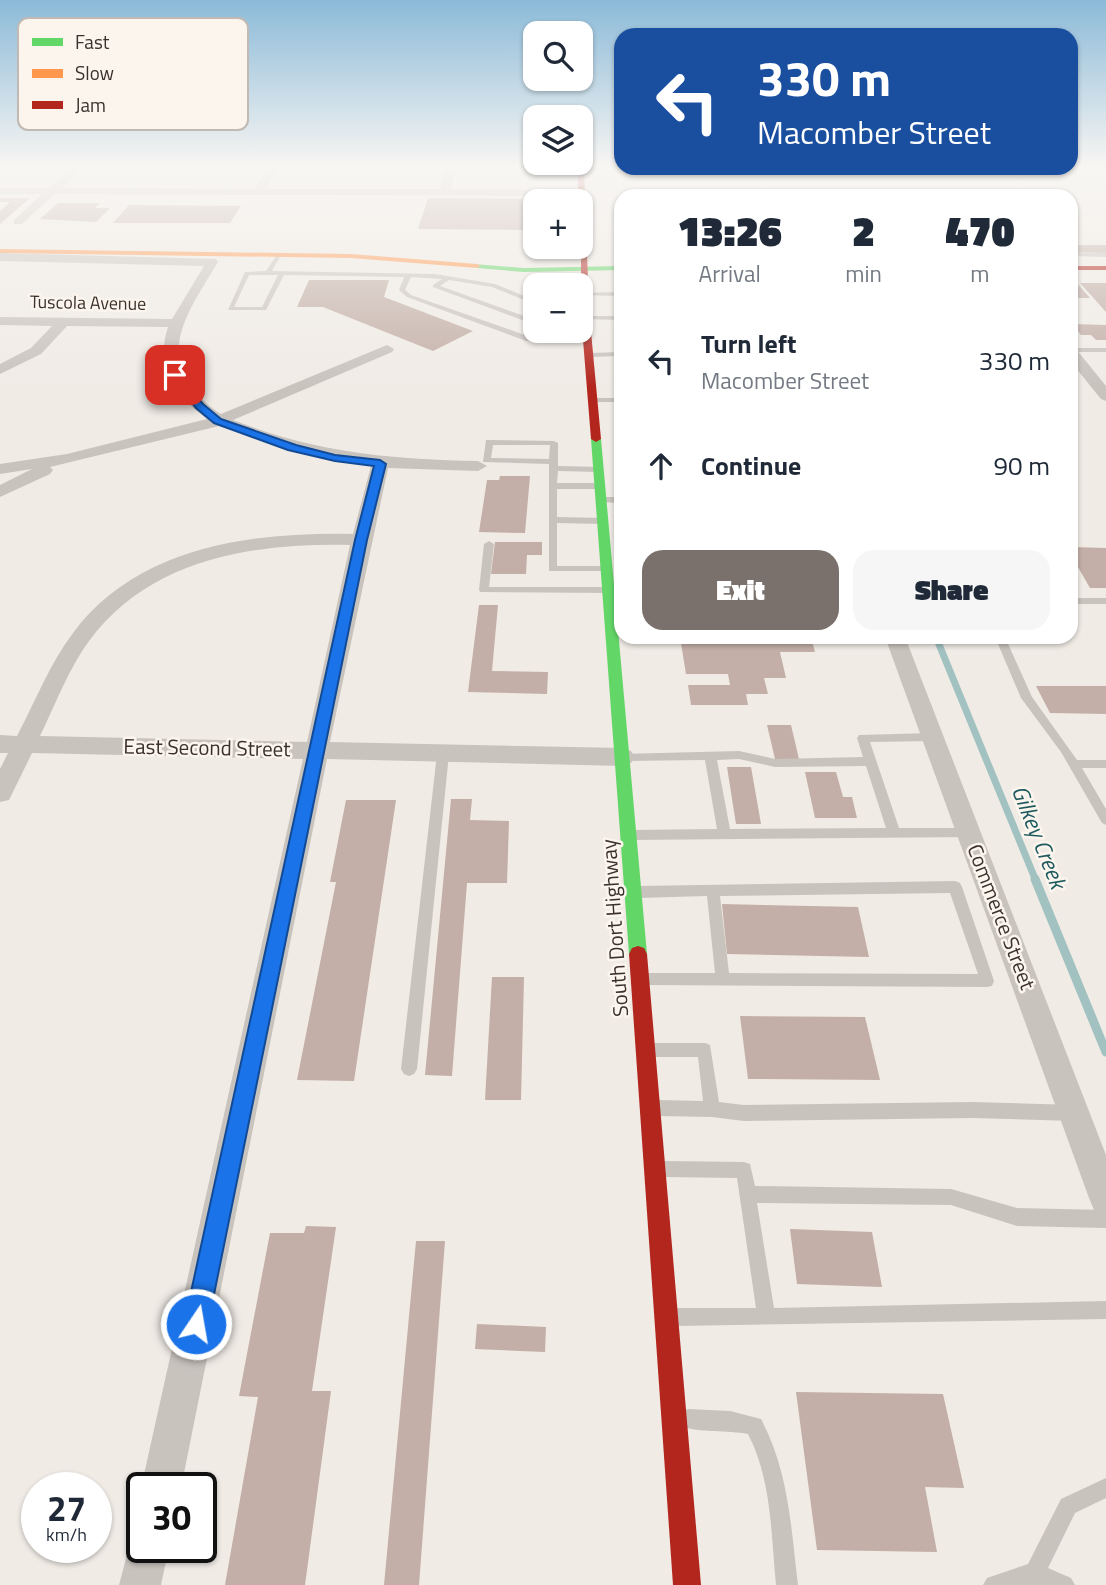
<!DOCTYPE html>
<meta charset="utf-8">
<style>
:root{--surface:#fff;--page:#f6f6f7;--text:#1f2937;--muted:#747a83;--accent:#7a716c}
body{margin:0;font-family:"Titillium Web",sans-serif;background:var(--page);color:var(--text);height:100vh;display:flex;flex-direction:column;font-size:26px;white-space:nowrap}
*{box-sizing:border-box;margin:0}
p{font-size:23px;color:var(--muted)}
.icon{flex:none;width:38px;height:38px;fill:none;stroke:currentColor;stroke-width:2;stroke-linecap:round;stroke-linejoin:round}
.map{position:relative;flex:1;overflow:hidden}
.side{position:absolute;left:614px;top:189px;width:464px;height:455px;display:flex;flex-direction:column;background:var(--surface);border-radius:21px;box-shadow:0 2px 5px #0004}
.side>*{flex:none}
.top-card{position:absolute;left:614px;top:28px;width:464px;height:147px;border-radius:21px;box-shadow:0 2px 5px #0004;background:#1a4fa0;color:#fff;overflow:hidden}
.fabs{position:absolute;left:523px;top:21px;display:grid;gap:14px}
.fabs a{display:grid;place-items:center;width:70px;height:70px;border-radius:14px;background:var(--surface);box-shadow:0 2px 5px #0004;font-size:35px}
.speed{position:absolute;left:21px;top:1472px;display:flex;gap:14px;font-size:35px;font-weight:700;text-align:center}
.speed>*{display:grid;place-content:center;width:91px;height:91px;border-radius:50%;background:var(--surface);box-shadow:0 2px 5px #0004;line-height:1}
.speed small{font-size:18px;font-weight:400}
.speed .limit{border:4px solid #111;border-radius:10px;background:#fff;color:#111}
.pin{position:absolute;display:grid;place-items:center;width:60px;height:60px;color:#fff;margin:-30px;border-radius:14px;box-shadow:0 4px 10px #0006}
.me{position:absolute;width:77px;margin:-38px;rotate:12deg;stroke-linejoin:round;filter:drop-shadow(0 0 5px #0008)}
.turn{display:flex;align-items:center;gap:24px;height:147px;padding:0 28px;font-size:32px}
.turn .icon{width:91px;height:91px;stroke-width:2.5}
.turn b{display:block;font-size:49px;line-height:60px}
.eta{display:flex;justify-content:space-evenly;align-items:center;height:119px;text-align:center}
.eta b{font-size:42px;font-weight:800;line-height:49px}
.cta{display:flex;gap:14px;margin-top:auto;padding:14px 28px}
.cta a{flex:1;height:80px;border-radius:21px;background:var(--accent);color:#fff;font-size:28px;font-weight:800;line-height:80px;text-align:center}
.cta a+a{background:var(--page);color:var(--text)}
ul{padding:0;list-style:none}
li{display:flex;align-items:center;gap:21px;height:105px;padding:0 28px}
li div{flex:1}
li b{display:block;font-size:26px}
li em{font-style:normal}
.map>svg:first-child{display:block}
</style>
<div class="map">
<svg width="1106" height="1585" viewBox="0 0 1106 1585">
<rect width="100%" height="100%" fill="#f0ebe5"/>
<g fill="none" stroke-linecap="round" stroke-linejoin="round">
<!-- stream-far1 -->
<polyline stroke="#a1c2c1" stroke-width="7" points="936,637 1036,881"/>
<!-- stream -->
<polyline stroke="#a1c2c1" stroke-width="9" points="1035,879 1106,1052"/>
</g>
<!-- building -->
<g fill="#c3afa7">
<polygon points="0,198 30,198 0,224 0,211 10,202 0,202"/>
<polygon points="428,198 536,199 536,230 418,229"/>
<polygon points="58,203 100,203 95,208 110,208 96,222 40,219"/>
<polygon points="129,205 241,206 230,223 113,223"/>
<polygon points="1071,245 1106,245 1106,253 1071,252"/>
<polygon points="309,280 389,280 384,297 473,331 433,351 323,307 297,307"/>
<polygon points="1071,283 1077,283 1090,298 1071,298 1071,289 1074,289"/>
<polygon points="1080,283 1106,283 1106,312"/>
<polygon points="1071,324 1106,325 1106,340 1096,340 1091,335 1081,335 1077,330 1071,330"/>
<polygon points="500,476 530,476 525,533 479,532 487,480 499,480"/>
<polygon points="495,542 542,542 542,555 527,555 526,574 491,574"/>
<polygon points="1071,547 1106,548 1106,588 1090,588 1071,555"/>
<polygon points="479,605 498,605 492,671 548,672 547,694 468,692"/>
<polygon points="680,637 811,637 815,652 780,652 786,678 764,678 768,694 746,694 748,705 691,705 688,685 730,685 728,674 686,674"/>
<polygon points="1036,686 1106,686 1106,714 1050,713"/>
<polygon points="767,725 791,725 799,759 775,759"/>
<polygon points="727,767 751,767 761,824 736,824"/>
<polygon points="805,772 836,772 843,797 852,797 857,818 815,818"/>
<polygon points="451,799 472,799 470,820 509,821 507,883 467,883 452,1076 425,1075"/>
<polygon points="346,800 396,800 354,1081 297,1080 336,882 330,882"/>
<polygon points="722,904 858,907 869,957 727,954"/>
<polygon points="492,977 524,977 521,1100 485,1100"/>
<polygon points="740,1016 865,1017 880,1080 748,1079"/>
<polygon points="306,1226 336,1227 312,1391 331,1391 305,1585 225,1585 258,1397 239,1396 270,1233 304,1233"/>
<polygon points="790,1229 872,1232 882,1287 797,1284"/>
<polygon points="416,1241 445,1241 419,1585 384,1585"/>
<polygon points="477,1324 546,1327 545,1352 475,1349"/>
<polygon points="796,1392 943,1394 964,1488 925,1487 937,1552 817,1550"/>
</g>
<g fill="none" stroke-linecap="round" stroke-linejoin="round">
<!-- lane -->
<g fill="#c9c3be" fill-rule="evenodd">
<polygon points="1071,252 1106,253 1106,257 1071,256"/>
<path d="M278 253 281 255 272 271 435 274 495 284 529 298 532 337 588 339 592 341 588 343 526 341 407 297 399 290 404 277 284 275 266 310H228L245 272 266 271ZM249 275H278L262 307H234ZM411 277 442 279 433 285V287L525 321V335L411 295 405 290ZM449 280 492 287 524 300V316L440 286Z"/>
<polygon points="621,292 621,296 581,295 584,293"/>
<polygon points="586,316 621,316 621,320 584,319 583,318"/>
<rect x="1071" y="348" width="35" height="4"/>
<polygon points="621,352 621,356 589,357 585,355 589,353"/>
<polygon points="590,398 621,398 621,402 593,402 589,400"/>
<path d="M486 440 554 441 558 443V466L602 467V471L599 472 558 471 557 483H600L604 486 600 489H557V517L603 518 608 521 603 524 557 523V566H607L610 567V571H549V464L483 462ZM493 445H550L549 459 491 458Z"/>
<polygon points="601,497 621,497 621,503 598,502 598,498"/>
<polygon points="489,541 494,544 489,587 609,587 614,590 609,593 480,592 479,590 484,544"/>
<rect x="1071" y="598" width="35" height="6"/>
<polygon points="995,637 1005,637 1032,697 1077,760 1106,760 1106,768 1082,768 1106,809 1106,825 1102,823 1061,752 1021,698"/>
<path d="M933 733 939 737 933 741 870 742 899 828H969L973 829 975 833 973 837 633 840 628 839 627 835 628 831 633 830 717 829 705 760 624 761 620 760 618 757 620 754 739 751 775 759 863 757 857 738 859 735ZM739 759 775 767 866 766 886 828 730 829 717 760Z"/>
<polygon points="443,750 449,754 417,1069 414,1074 409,1076 404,1074 401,1069 437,754"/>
<path d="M955 881 960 883 962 887 994 981 992 986 987 987 648 985 643 984 641 979 643 974 648 973H715L707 896 638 898 633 896 631 892 633 888 638 886ZM950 893 978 974 729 973 720 896Z"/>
<polygon points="654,1043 705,1043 710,1045 719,1102 744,1105 972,1102 1074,1105 1080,1107 1082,1113 1080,1119 1074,1121 972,1118 744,1121 712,1117 658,1116 652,1114 650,1108 652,1102 658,1100 703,1101 698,1057 654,1057 649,1055 646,1050 649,1045"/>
<polygon points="663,1161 744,1162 750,1164 755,1186 951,1189 1017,1208 1106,1210 1106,1228 1017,1226 951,1205 757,1203 774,1308 1106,1301 1106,1319 677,1326 671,1323 668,1317 671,1311 677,1308 756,1308 737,1178 663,1177 657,1175 655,1169 657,1163"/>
<path d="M688 1409 730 1411 761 1419C789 1471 791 1528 798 1585H776C771 1535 772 1480 748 1434 728 1430 698 1433 681 1426L678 1419 681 1412Z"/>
<polygon points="1106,1478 1106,1498 1075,1513 1048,1568 1071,1578 1075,1585 983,1585 987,1578 1028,1564 1061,1499"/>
</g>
<!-- street -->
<g fill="#c9c3be" fill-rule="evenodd">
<polygon points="75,165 86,165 62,188 255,189 270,165 280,165 266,189 440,189 447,165 457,165 451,189 584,190 589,193 584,196 55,194 22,224 14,224 14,220 42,194 0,194 0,188 49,188"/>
<path d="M0 253 216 259 218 262C184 318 151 361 216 411L221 414 387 345 394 349 392 352 233 420C318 453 388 459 478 461L487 466 478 471 388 468 330 742 623 748 631 751 635 757 631 763 623 766 327 759 181 1488H141L303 759 32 753 9 800 0 802V769L8 753H0V735L17 736C35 702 50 663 73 633 138 546 252 532 353 534L371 466 308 455 219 426 50 467 53 470 50 474 0 497V485L32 469 0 474V464L67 454 207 419C176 397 155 364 168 327L67 326 41 354 0 374V364L31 348 52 326 0 325V317L172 319 204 266 0 261ZM350 545 307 742 40 736C55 705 69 668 89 641 151 558 253 543 350 545Z"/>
<polygon points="1071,348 1076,349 1106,386 1106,401 1101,399 1071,362"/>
<polygon points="885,637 905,637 1106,1155 1106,1215 1094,1210 1089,1198"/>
<polygon points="142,1529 142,1547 169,1547 161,1585 119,1585 133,1532"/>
</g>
<!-- fast -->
<g fill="#63d668" fill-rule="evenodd">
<polygon points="474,264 524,268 621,266 621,270 524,272 477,268"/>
<polygon points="596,436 601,439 647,954 644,960 638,962 632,960 629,954 591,439"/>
</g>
<!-- slow -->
<polygon fill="#ff974d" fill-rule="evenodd" points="0,249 351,254 477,264 481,266 477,268 351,258 0,253"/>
<!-- jam -->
<g fill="#b3261e" fill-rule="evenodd">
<polygon points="578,165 584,165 589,310 601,439 596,442 591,439 581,315 581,201 578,201"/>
<rect x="1071" y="266" width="35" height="4"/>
<polygon points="638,946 644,948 647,954 701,1585 673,1585 629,954 632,948"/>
</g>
</g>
<!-- sky -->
<linearGradient id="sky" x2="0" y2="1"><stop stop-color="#8bbad8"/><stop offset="0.43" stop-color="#f8f6f3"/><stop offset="1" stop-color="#f8f6f3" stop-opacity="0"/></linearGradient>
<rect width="1106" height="387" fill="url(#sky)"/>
<!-- route -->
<polygon fill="#1a73e8" stroke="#114b97" stroke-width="2" points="175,372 203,404 221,419 296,445 335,455 380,460 386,464 367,540 208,1324 204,1332 196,1336 188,1332 184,1324 355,540 374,466 335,461 288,450 214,423 196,408 172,377 170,375"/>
<g text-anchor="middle" stroke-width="5" stroke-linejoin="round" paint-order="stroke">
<!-- far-street labels -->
<g font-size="18" fill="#3b302b" stroke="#fbf5ee">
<text transform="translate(88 303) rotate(1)" y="6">Tuscola Avenue</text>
</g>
<!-- street labels -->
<g font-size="21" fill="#3b302b" stroke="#fbf5ee">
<text transform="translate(207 748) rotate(1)" y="7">East Second Street</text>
<text transform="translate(1001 917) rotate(69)" y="7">Commerce Street</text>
<text transform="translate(615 928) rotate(-94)" y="7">South Dort Highway</text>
</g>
<!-- water labels -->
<g font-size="23" font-style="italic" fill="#1f5a5e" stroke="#fbf5ee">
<text transform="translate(1039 837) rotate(68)" y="8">Gilkey Creek</text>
</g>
</g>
<!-- legend -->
<rect x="18" y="18" width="230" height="112" rx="10" fill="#fbf5ee" stroke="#c1bab4" stroke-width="2"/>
<rect x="32" y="38" width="31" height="8" fill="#63d668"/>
<rect x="32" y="69" width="31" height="9" fill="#ff974d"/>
<rect x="32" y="101" width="31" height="8" fill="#b3261e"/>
<g font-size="19" fill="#3b302b">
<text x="75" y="49">Fast</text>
<text x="75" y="80">Slow</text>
<text x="75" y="112">Jam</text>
</g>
</svg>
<div class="fabs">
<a><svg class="icon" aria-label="search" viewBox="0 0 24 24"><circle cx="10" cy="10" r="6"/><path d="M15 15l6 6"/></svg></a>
<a><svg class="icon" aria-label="layers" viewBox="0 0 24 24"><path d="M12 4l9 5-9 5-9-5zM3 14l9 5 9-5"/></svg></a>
<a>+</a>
<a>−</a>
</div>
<div class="speed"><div>27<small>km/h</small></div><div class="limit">30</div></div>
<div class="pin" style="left:175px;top:375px;background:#d93025"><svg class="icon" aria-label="arrive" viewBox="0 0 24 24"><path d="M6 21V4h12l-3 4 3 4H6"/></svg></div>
<svg class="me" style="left:196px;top:1324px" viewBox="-20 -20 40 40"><circle r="17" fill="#1a73e8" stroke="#fff" stroke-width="3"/><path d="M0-11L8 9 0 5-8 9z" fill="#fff"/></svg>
<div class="top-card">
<div class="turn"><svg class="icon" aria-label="left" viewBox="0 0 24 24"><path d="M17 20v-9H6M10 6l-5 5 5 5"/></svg><div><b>330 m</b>Macomber Street</div></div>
</div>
<section class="side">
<div class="eta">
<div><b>13:26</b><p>Arrival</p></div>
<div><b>2</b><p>min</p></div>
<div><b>470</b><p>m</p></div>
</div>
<ul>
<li><svg class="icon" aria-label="left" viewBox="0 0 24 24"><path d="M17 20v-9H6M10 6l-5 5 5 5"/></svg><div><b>Turn left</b><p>Macomber Street</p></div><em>330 m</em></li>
<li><svg class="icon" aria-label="ahead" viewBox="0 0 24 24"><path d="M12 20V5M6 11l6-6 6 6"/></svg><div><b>Continue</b></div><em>90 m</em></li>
</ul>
<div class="cta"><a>Exit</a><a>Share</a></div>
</section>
</div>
